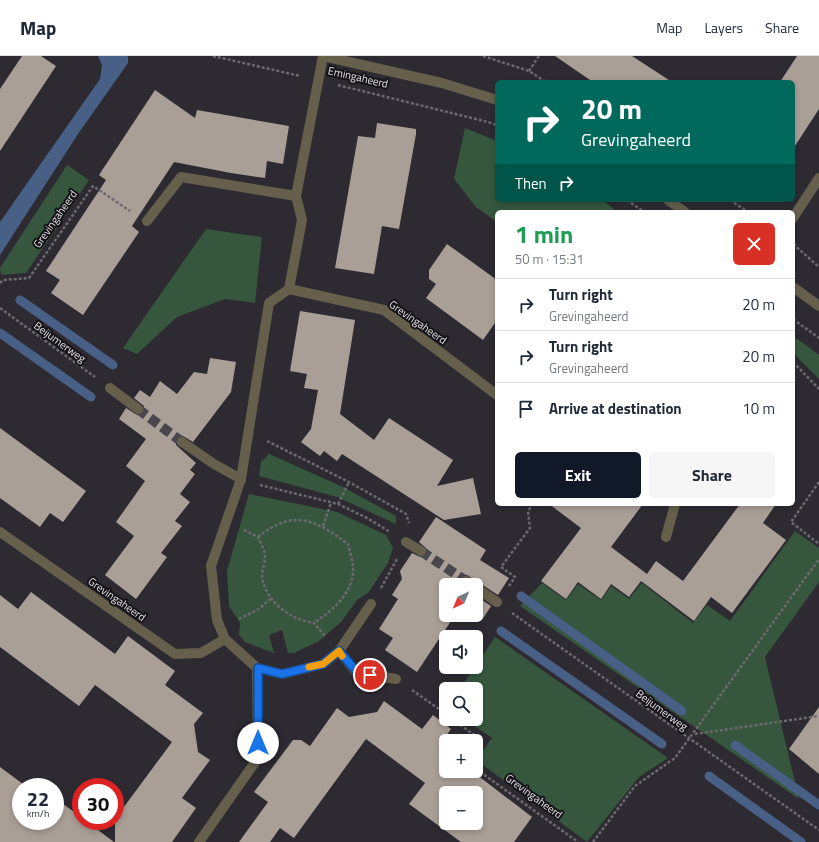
<!DOCTYPE html>
<meta charset="utf-8">
<style>
:root{--surface:#fff;--page:#f6f6f7;--text:#1f2937;--muted:#747a83;--line:#e0e1e3;--accent:#111827}
body{margin:0;font-family:"Titillium Web",sans-serif;background:var(--page);color:var(--text);height:100vh;display:flex;flex-direction:column;font-size:15px;white-space:nowrap}
*{box-sizing:border-box;margin:0}
p{font-size:13px;color:var(--muted)}
.icon{flex:none;width:22px;height:22px;fill:none;stroke:currentColor;stroke-width:2;stroke-linecap:round;stroke-linejoin:round}
.map{position:relative;flex:1;overflow:hidden}
.sheet{position:absolute;left:495px;top:154px;width:300px;height:296px;display:flex;flex-direction:column;background:var(--surface);border-radius:6px;box-shadow:0 2px 6px #0003}
.sheet>*{flex:none}
.banner{position:absolute;left:495px;top:24px;width:300px;height:122px;border-radius:6px;box-shadow:0 2px 6px #0003;background:#00695c;color:#fff;overflow:hidden}
.needle{width:26px;rotate:224deg}
.controls{position:absolute;left:439px;top:522px;display:grid;gap:8px}
.controls a{display:grid;place-items:center;width:44px;height:44px;border-radius:6px;background:var(--surface);box-shadow:0 2px 6px #0003;font-size:20px}
.speed{position:absolute;left:12px;top:722px;display:flex;gap:8px;font-size:20px;font-weight:700;text-align:center}
.speed>*{display:grid;place-content:center;width:52px;height:52px;border-radius:50%;background:var(--surface);box-shadow:0 2px 6px #0003;line-height:1}
.speed small{font-size:10px;font-weight:400}
.speed .limit{border:6px solid #d22;background:#fff;color:#111}
.pin{position:absolute;display:grid;place-items:center;width:34px;height:34px;color:#fff;margin:-17px;border:2px solid #fff;border-radius:50%;box-shadow:0 1px 4px #0007}
.me{position:absolute;width:44px;margin:-22px;rotate:0deg;stroke-linejoin:round;filter:drop-shadow(0 0 3px #0008)}
.turn{display:flex;align-items:center;gap:14px;height:84px;padding:0 20px;font-size:18px}
.turn .icon{width:52px;height:52px;stroke-width:2.5}
.turn b{display:block;font-size:28px;line-height:34px}
.then{display:flex;align-items:center;height:38px;padding:0 20px;background:#0003;gap:8px;font-size:15px}
.round{display:grid;place-items:center;flex:none;width:42px;height:42px;border-radius:6px;background:var(--page)}
.summary{display:flex;align-items:center;justify-content:space-between;height:68px;padding:0 20px}
h1{font-size:24px;font-weight:700;line-height:30px;color:#1e9e55}
.cta{display:flex;gap:8px;margin-top:auto;padding:8px 20px}
.cta a{flex:1;height:46px;border-radius:6px;background:var(--accent);color:#fff;font-size:16px;font-weight:700;line-height:46px;text-align:center}
.cta a+a{background:var(--page);color:var(--text)}
ul{padding:0;list-style:none}
li{display:flex;align-items:center;gap:12px;height:52px;padding:0 20px;border-top:1px solid var(--line)}
li div{flex:1}
li b{display:block;font-size:15px}
li em{font-style:normal}
header{display:flex;align-items:center;gap:24px;box-sizing:border-box;height:56px;padding:0 20px;background:var(--surface);border-bottom:1px solid var(--line)}
header strong{font-size:19px}
nav{display:flex;gap:22px;margin-inline-start:auto;font-size:14px}
.map>svg:first-child{display:block}
</style>
<header>
<strong>Map</strong>
<nav><a>Map</a><a>Layers</a><a>Share</a></nav>
</header>
<div class="map">
<svg width="819" height="786" viewBox="0 0 819 786">
<rect width="100%" height="100%" fill="#2d2a32"/>
<!-- green -->
<g fill="#36573e">
<polygon points="465,72 497,85 497,144 602,144 618,156 497,156 497,166 476,151 454,123"/>
<polygon points="67,109 89,124 26,217 1,219 0,212"/>
<polygon points="206,173 262,181 255,247 225,243 177,261 137,298 123,292"/>
<polygon points="793,280 819,299 819,323 793,297"/>
<polygon points="269,398 341,430 396,460 396,468 337,441 259,420 261,406"/>
<polygon points="249,438 337,456 386,479 393,492 388,507 368,537 358,543 341,566 319,585 294,597 288,597 282,574 269,579 274,597 245,586 239,579 240,567 229,550 227,515"/>
<polygon points="795,475 819,492 819,526 765,601 799,743 520,550 542,527 566,544 578,528 601,544 611,530 629,543 642,527 693,567 707,549 730,565"/>
<polygon points="495,581 668,702 639,721 587,786 476,704 492,682 464,663 476,663 476,633 460,633"/>
</g>
<!-- water -->
<polygon fill="#486085" points="98,0 128,0 128,7 78,78 0,199 0,166 100,23 102,9"/>
<g fill="none" stroke-linecap="round" stroke-linejoin="round">
<!-- stream -->
<g stroke="#486085" stroke-width="9">
<polyline points="20,244 113,309"/>
<polyline points="0,277 91,341"/>
<polyline points="521,540 682,655"/>
<polyline points="501,575 662,688"/>
<polyline points="735,689 819,749"/>
<polyline points="709,720 801,786"/>
</g>
</g>
<!-- building -->
<g fill="#a99f97" fill-rule="evenodd">
<polygon points="22,0 41,0 56,10 0,95 0,33"/>
<polygon points="555,0 632,0 672,26 593,26"/>
<polygon points="797,0 819,0 819,53 793,93 793,26 780,26"/>
<polygon points="155,34 195,62 197,54 289,70 283,108 267,105 265,122 231,117 174,106 132,170 139,176 83,259 51,237 60,224 46,215 106,124 99,119"/>
<polygon points="377,67 416,73 416,78 399,173 382,170 374,218 335,212 358,80 375,82"/>
<polygon points="447,188 497,224 497,264 483,284 426,242 436,228 429,223 429,214"/>
<polygon points="300,255 355,264 340,358 374,384 389,362 453,404 437,430 473,422 481,458 444,464 342,398 337,405 324,395 320,400 301,386 311,373 318,334 304,332 307,318 290,315"/>
<polygon points="210,302 236,306 231,336 193,386 183,380 176,383 176,389 196,407 190,414 195,418 180,438 190,446 175,465 182,470 161,497 167,501 136,543 105,519 134,480 116,466 145,425 126,410 146,383 119,363 126,352 137,359 143,357 144,350 134,342 140,334 150,341 160,325 177,338 194,316 207,318"/>
<polygon points="0,372 86,435 63,466 50,457 40,471 0,442"/>
<polygon points="549,448 643,448 611,491 647,518 656,505 683,525 740,448 776,448 763,467 786,484 732,557 711,541 694,565 641,525 629,541 611,528 601,543 578,526 566,543 541,525 581,472"/>
<polygon points="436,461 486,494 480,504 509,522 498,539 467,519 461,521 461,529 446,529 446,559 455,559 417,616 385,594 393,582 379,573 398,543 392,539 402,523 400,515 412,497 420,501 427,498 426,492 419,486"/>
<polygon points="31,536 115,598 128,580 175,615 165,629 203,657 194,668 198,696 210,704 182,742 196,752 172,786 115,786 115,763 172,686 95,629 79,650 0,591 0,539 18,553"/>
<polygon points="476,540 491,550 482,564 474,559 476,559"/>
<path d="M384 645 422 673 433 659 451 673 446 680V715H472L532 761 514 786H461L409 748 425 727 366 683 294 782 280 772 270 786H239L268 746 254 736 293 684H301L310 690 337 652 349 661 377 656ZM446 737H476V767H446Z"/>
<polygon points="819,651 819,718 789,693"/>
<polygon points="0,711 27,731 21,731 21,765 55,765 55,742 81,761 81,765 86,765 114,786 0,786"/>
</g>
<g fill="none" stroke-linecap="round" stroke-linejoin="round">
<!-- minor-tunnel -->
<g stroke="#49464d" stroke-width="10" stroke-dasharray="10 5" stroke-linecap="butt">
<polyline points="138,353 182,386"/>
<polyline points="421,495 466,525"/>
</g>
<!-- path -->
<g stroke="#6c6970" stroke-width="2.5" stroke-dasharray="3 2" stroke-linecap="butt">
<polyline points="213,0 300,20"/>
<polyline points="483,0 529,15 546,26"/>
<polyline points="529,15 539,0"/>
<polyline points="338,29 488,66 497,69"/>
<polyline points="627,144 644,156"/>
<polyline points="730,144 748,156"/>
<polyline points="793,188 819,211"/>
<polyline points="0,227 3,224 29,222 93,130 130,155"/>
<polyline points="0,252 95,321"/>
<polyline points="793,263 819,282"/>
<polyline points="793,306 819,333"/>
<polyline points="267,385 349,426 406,458 409,467"/>
<polyline points="819,426 791,466 819,488"/>
<polyline points="260,429 338,448 367,462 390,476"/>
<polyline points="338,448 349,426"/>
<polyline points="323,470 331,447"/>
<path d="M244 474 258 481C260 486 264 493 265 498 266 507 260 516 263 526 269 548 292 564 314 567L325 580"/>
<path d="M258 481C294 452 315 464 348 488 350 497 354 508 353 516 351 540 332 554 314 567"/>
<polyline points="509,530 515,521 501,511 530,472 528,455 533,448"/>
<polyline points="381,532 397,503"/>
<polyline points="512,557 819,774"/>
<polyline points="239,563 259,553 270,543"/>
<polyline points="412,634 446,658"/>
<polyline points="452,663 477,681 474,685"/>
<polyline points="695,678 819,660"/>
<polyline points="476,713 578,786"/>
<polyline points="593,786 635,730 675,702 819,503"/>
</g>
<!-- minor -->
<g stroke="#655f4c" stroke-width="10">
<polyline points="323,0 296,140 302,164 289,233 269,247 241,423 211,510 217,564 225,583 257,612 282,618 323,608 339,595 371,548"/>
<polyline points="323,0 442,27 497,44"/>
<polyline points="668,144 685,156"/>
<polyline points="793,162 819,122"/>
<polyline points="147,165 181,121 296,140"/>
<polyline points="793,231 819,250"/>
<polyline points="289,233 384,254 497,339"/>
<polyline points="110,332 138,353"/>
<polyline points="182,386 214,408 241,423"/>
<polyline points="0,476 175,598 201,597 225,583"/>
<polyline points="666,481 675,448"/>
<polyline points="406,486 421,495"/>
<polyline points="466,525 471,529"/>
<polyline points="476,532 497,546"/>
<polyline points="339,595 357,617 396,623"/>
<polyline points="199,786 258,702 257,612"/>
</g>
</g>
<g fill="none" stroke-linecap="round" stroke-linejoin="round">
<defs>
<polyline id="route" points="258,687 258,612 282,618 323,608 339,595 358,617 370,619"/>
</defs>
<!-- route casing -->
<use href="#route" stroke="#114b97" stroke-width="10"/>
<!-- route -->
<use href="#route" stroke="#1a73e8" stroke-width="7"/>
<!-- slow -->
<polyline stroke="#f59e0b" stroke-width="7" points="309,611 323,608 339,595 342,600"/>
</g>
<g text-anchor="middle" stroke-width="4" stroke-linejoin="round" paint-order="stroke">
<!-- street labels -->
<g font-size="11" fill="#e5e2e8" stroke="#151317">
<text transform="translate(358 21) rotate(13)" y="4">Emingaheerd</text>
<text transform="translate(55 163) rotate(-55)" y="4">Grevingaheerd</text>
<text transform="translate(418 266) rotate(35)" y="4">Grevingaheerd</text>
<text transform="translate(60 286) rotate(36)" y="4">Beijumerweg</text>
<text transform="translate(117 543) rotate(35)" y="4">Grevingaheerd</text>
<text transform="translate(662 654) rotate(36)" y="4">Beijumerweg</text>
<text transform="translate(534 740) rotate(36)" y="4">Grevingaheerd</text>
</g>
</g>
</svg>
<div class="controls">
<a><svg class="needle" viewBox="-14 -14 28 28"><path d="M0-13l5 13h-10z" fill="#e53935"/><path d="M0 13l5-13h-10z" fill="#747a83"/></svg></a>
<a><svg class="icon" aria-label="sound" viewBox="0 0 24 24"><path d="M4 9h4l5-4v14l-5-4H4zM17 9q2 3 0 6"/></svg></a>
<a><svg class="icon" aria-label="search" viewBox="0 0 24 24"><circle cx="10" cy="10" r="6"/><path d="M15 15l6 6"/></svg></a>
<a>+</a>
<a>−</a>
</div>
<div class="speed"><div>22<small>km/h</small></div><div class="limit">30</div></div>
<div class="pin" style="left:370px;top:619px;background:#d93025"><svg class="icon" aria-label="arrive" viewBox="0 0 24 24"><path d="M6 21V4h12l-3 4 3 4H6"/></svg></div>
<svg class="me" style="left:258px;top:687px" viewBox="-20 -20 40 40"><circle r="19" fill="#fff"/><path d="M0-13L10 11 0 6-10 11z" fill="#1a73e8"/></svg>
<div class="banner">
<div class="turn"><svg class="icon" aria-label="right" viewBox="0 0 24 24"><path d="M7 20v-9h11M14 6l5 5-5 5"/></svg><div><b>20 m</b>Grevingaheerd</div></div>
<div class="then">Then<svg class="icon" aria-label="right" viewBox="0 0 24 24"><path d="M7 20v-9h11M14 6l5 5-5 5"/></svg></div>
</div>
<section class="sheet">
<div class="summary"><div><h1>1 min</h1><p>50 m · 15:31</p></div><a class="round" style="background:#d93025;color:#fff"><svg class="icon" aria-label="close" viewBox="0 0 24 24"><path d="M6 6l12 12M18 6L6 18"/></svg></a></div>
<ul>
<li><svg class="icon" aria-label="right" viewBox="0 0 24 24"><path d="M7 20v-9h11M14 6l5 5-5 5"/></svg><div><b>Turn right</b><p>Grevingaheerd</p></div><em>20 m</em></li>
<li><svg class="icon" aria-label="right" viewBox="0 0 24 24"><path d="M7 20v-9h11M14 6l5 5-5 5"/></svg><div><b>Turn right</b><p>Grevingaheerd</p></div><em>20 m</em></li>
<li><svg class="icon" aria-label="arrive" viewBox="0 0 24 24"><path d="M6 21V4h12l-3 4 3 4H6"/></svg><div><b>Arrive at destination</b></div><em>10 m</em></li>
</ul>
<div class="cta"><a>Exit</a><a>Share</a></div>
</section>
</div>
